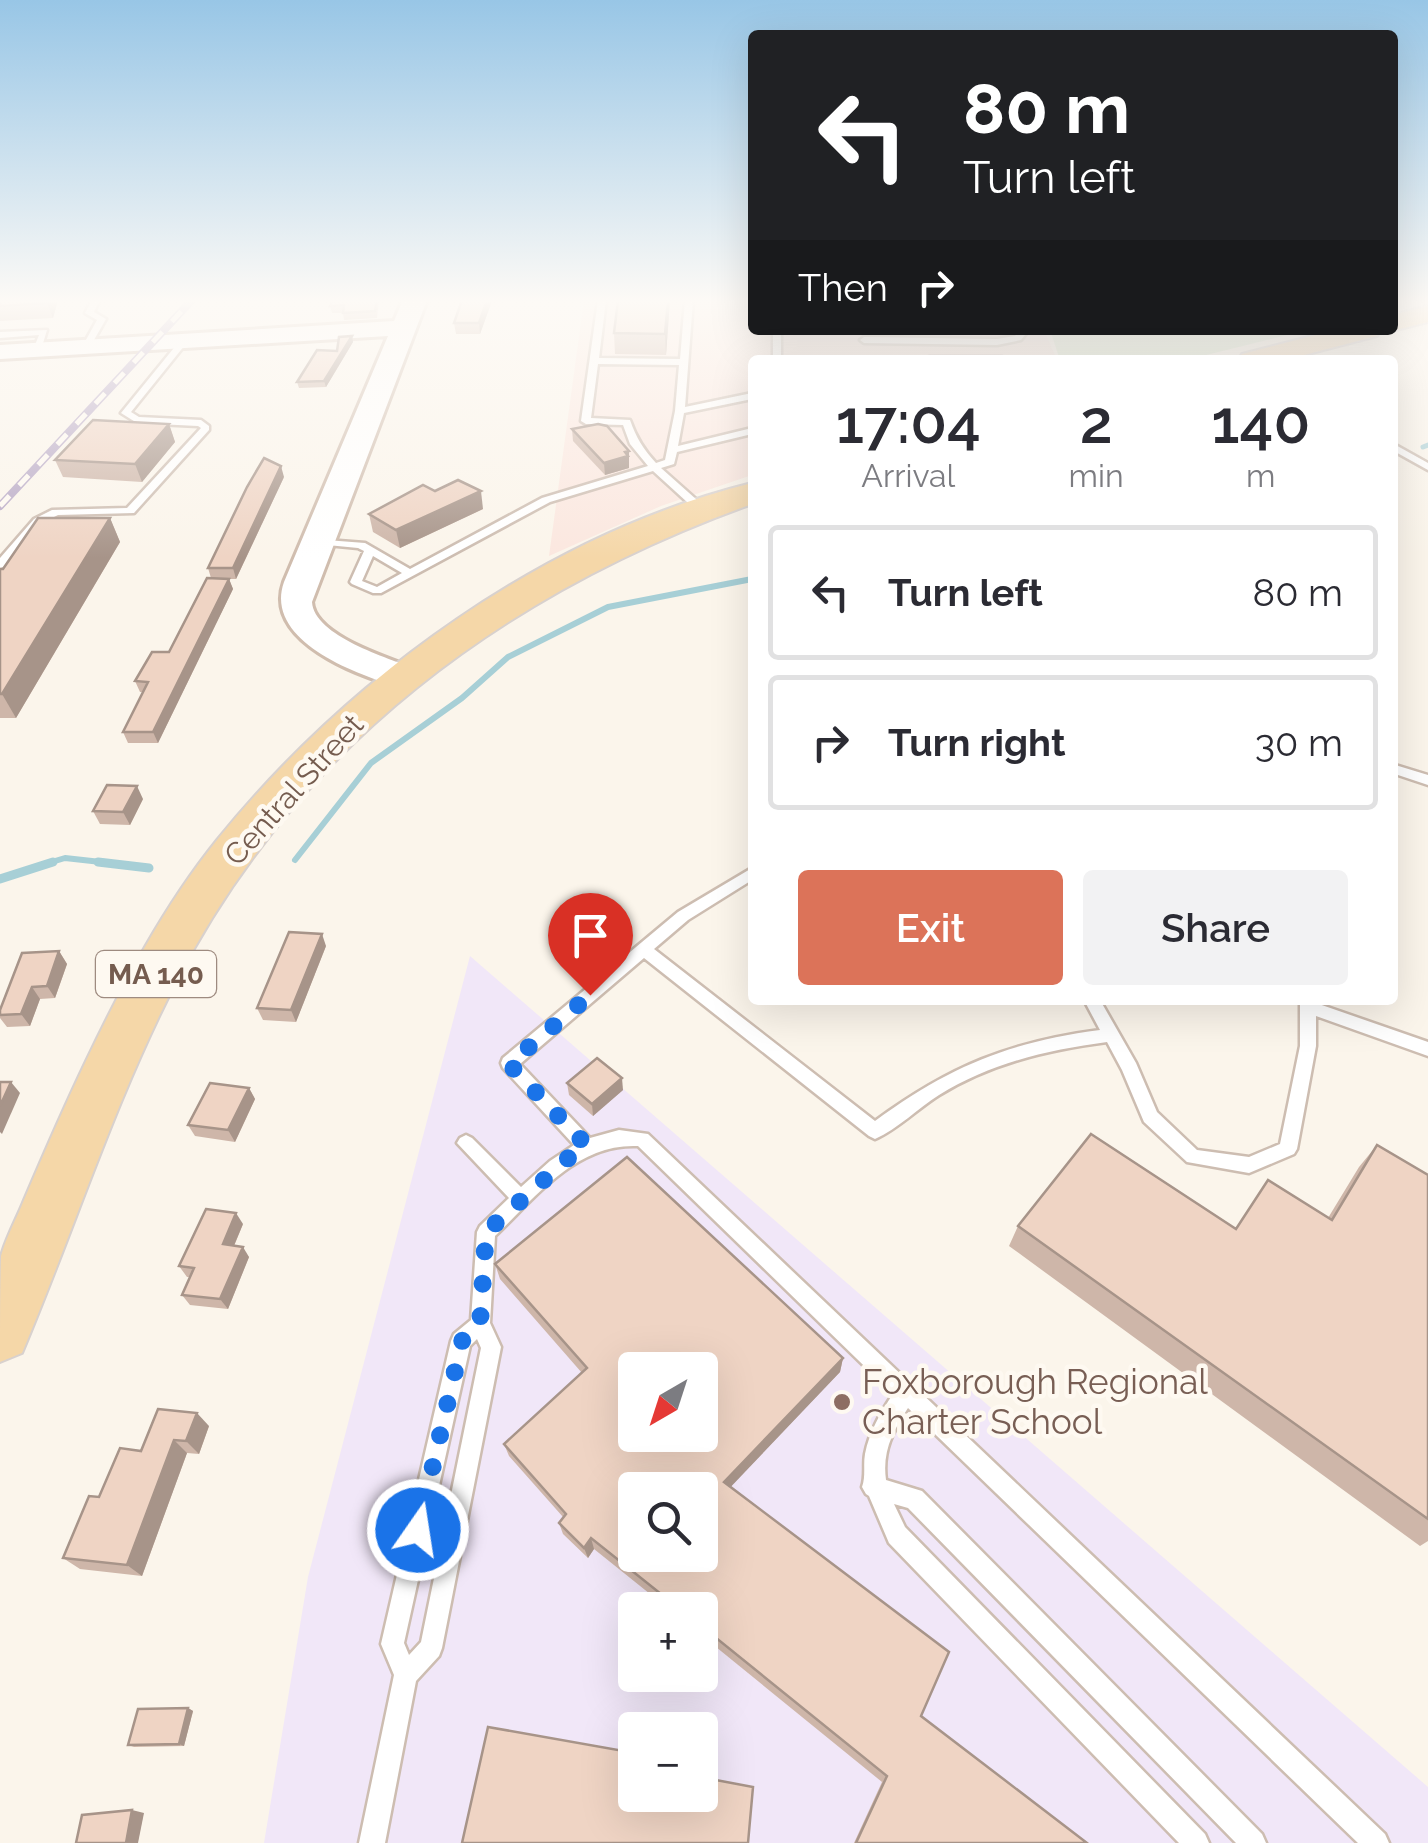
<!DOCTYPE html>
<meta charset="utf-8">
<style>
:root{--surface:#fff;--page:#f2f2f3;--text:#2b2b33;--muted:#7c7c81;--line:#e1e1e2;--accent:#dc7359}
body{margin:0;font-family:Raleway,sans-serif;background:var(--page);color:var(--text);height:100vh;display:flex;flex-direction:column;font-size:38px;white-space:nowrap}
*{box-sizing:border-box;margin:0}
p{font-size:32px;color:var(--muted)}
.icon{flex:none;width:55px;height:55px;fill:none;stroke:currentColor;stroke-width:2;stroke-linecap:round;stroke-linejoin:round}
.map{position:relative;flex:1;overflow:hidden}
.details{position:absolute;left:748px;top:355px;width:650px;height:650px;display:flex;flex-direction:column;background:var(--surface);border-radius:10px;box-shadow:0 10px 40px #0002}
.details>*{flex:none}
.banner{position:absolute;left:748px;top:30px;width:650px;height:305px;border-radius:10px;box-shadow:0 10px 40px #0002;background:#202124;color:#fff;overflow:hidden}
.needle{width:65px;rotate:219deg}
.fabs{position:absolute;left:618px;top:1352px;display:grid;gap:20px}
.fabs a{display:grid;place-items:center;width:100px;height:100px;border-radius:10px;background:var(--surface);box-shadow:0 10px 40px #0002;font-size:50px}
.pin{position:absolute;display:grid;place-items:center;width:85px;height:85px;color:#fff;margin:-102px -42px;border-radius:50% 50% 50% 0;rotate:-45deg;box-shadow:0 0 10px #0007}
.pin .icon{rotate:45deg}
.me{position:absolute;width:110px;margin:-55px;rotate:13deg;stroke-linejoin:round;filter:drop-shadow(0 0 8px #0008)}
.turn{display:flex;align-items:center;gap:35px;height:210px;padding:0 50px;font-size:45px}
.turn .icon{width:130px;height:130px;stroke-width:2.5}
.turn b{display:block;font-size:70px;line-height:85px}
.then{display:flex;align-items:center;height:95px;padding:0 50px;background:#0003;gap:20px;font-size:38px}
.eta{display:flex;justify-content:space-evenly;align-items:center;height:170px;text-align:center}
.eta b{font-size:60px;font-weight:600;line-height:70px}
.button{display:flex;gap:20px;margin-top:auto;padding:20px 50px}
.button a{flex:1;height:115px;border-radius:10px;background:var(--accent);color:#fff;font-size:40px;font-weight:600;line-height:115px;text-align:center}
.button a+a{background:var(--page);color:var(--text)}
ul{padding:0;list-style:none}
li{display:flex;align-items:center;gap:30px;height:135px;margin:0 20px 15px;padding:0 30px;border:5px solid var(--line);border-radius:10px}
li div{flex:1}
li b{display:block;font-size:38px}
li em{font-style:normal}
.map>svg:first-child{display:block}
</style>
<div class="map">
<svg width="1428" height="1843" viewBox="0 0 1428 1843">
<rect width="100%" height="100%" fill="#fbf5eb"/>
<!-- commercial -->
<polygon fill="#fbe7df" points="584,300 752,300 752,330 1044,330 1057,360 752,360 752,475 661,506 549,556"/>
<!-- education -->
<path fill="#f1e7f8" fill-rule="evenodd" d="M470 956 1428 1787V1843H264L308 1577ZM635 1370H700V1435H635ZM635 1490H700V1555H635ZM635 1610H700V1675H635ZM635 1730H700V1795H635Z"/>
<!-- green -->
<polygon fill="#d7e9c9" points="1050,330 1308,330 1186,360 1060,360"/>
<g fill="none" stroke-linecap="round" stroke-linejoin="round">
<!-- stream-far2 -->
<polyline stroke="#a7cfd6" stroke-width="5" points="1423,447 1428,445"/>
<!-- stream-far1 -->
<g stroke="#a7cfd6" stroke-width="6">
<polyline points="295,860 371,763 462,698 508,657 608,607 752,579"/>
<polyline points="45,864 65,858 119,864"/>
</g>
<!-- stream -->
<g stroke="#a7cfd6" stroke-width="9">
<polyline points="98,862 149,868"/>
<polyline points="0,879 53,862"/>
</g>
<defs>
<g id="lane">
<polygon points="92,300 100,300 94,312 106,319 90,347 86,350 82,347 97,320 85,313"/>
<path d="M598 300H606L599 358 680 359 685 300H693L685 407 752 393V399L684 413 678 446 752 428V434L677 452 674 464 661 468 706 508V512H698L653 471 550 502 381 593H373L352 584 350 582 364 551 358 548 317 544 312 541 313 539 365 543 410 569 542 498 648 466 630 444 623 425 586 424 581 421ZM598 364 679 365 675 411 665 460 656 463C643 449 636 437 630 420L591 418ZM373 556 402 573 377 587 362 581Z"/>
<polygon points="47,330 41,350 37,353 33,350 39,335 0,338 0,332"/>
<rect x="773" y="330" width="8" height="30"/>
<polygon points="1020,330 1029,330 1021,340 997,345 864,343 860,340 864,337 997,339 1015,336"/>
<polygon points="182,338 189,340 131,412 139,417 201,420 209,426 209,430 134,513 58,515 42,523 4,567 0,568 0,558 34,519 52,510 127,508 201,428 198,426 137,423 121,413"/>
<polygon points="929,357 1002,357 1006,360 925,360"/>
<polygon points="1392,443 1428,463 1428,470 1392,450"/>
<polygon points="1392,764 1428,775 1428,785 1392,773"/>
<path d="M752 868V880L688 920 654 949 875 1121C950 1066 1009 1042 1100 1030L1084 1000H1100L1136 1063 1157 1112 1197 1150 1249 1157 1280 1144 1300 1046V1000H1316V1003L1428 1042V1056L1316 1016V1046L1297 1149 1294 1154 1249 1173 1187 1162 1144 1122 1122 1070 1107 1042C1047 1050 991 1063 939 1095 918 1108 898 1129 875 1139L869 1136 644 958 520 1064 590 1138 619 1130 648 1134 909 1382 914 1384 916 1388 1385 1834 1389 1843H1358L908 1408C893 1431 882 1451 886 1480L922 1491 1262 1834 1266 1843H1236L908 1508 894 1504 905 1527 1205 1834 1209 1843H1179L889 1543 869 1496 866 1494 862 1487C866 1476 863 1465 865 1454 869 1432 881 1412 893 1394L638 1146C576 1143 536 1197 495 1236L490 1323 501 1347 442 1648 439 1656 416 1681 385 1843H359L394 1675 381 1644 451 1341 454 1334 471 1320 477 1232 480 1226 509 1198 457 1143 460 1138 466 1135 472 1138 521 1187 550 1161 574 1145 503 1068 501 1063 503 1058 678 912ZM477 1339 481 1348 421 1642 409 1655 404 1643 470 1346Z"/>
</g>
<path id="secondary" d="M403 300H427L312 602C314 636 388 658 416 669L421 677 416 685 404 688C358 676 263 641 284 582L388 336 0 359V345L394 321Z"/>
<g id="primary">
<polygon points="1428,306 1428,322 1392,331 1388,330 1392,330 1392,315"/>
<polygon points="1335,330 1381,330 1377,336 1285,360 1238,360 1242,354"/>
<path d="M752 483V504C505 593 297 745 175 984 114 1103 74 1230 22 1353L0 1362C0 1332 0 1284 1 1256 6 1237 17 1218 24 1200 44 1153 64 1107 86 1061 123 984 163 907 217 840 350 676 546 534 752 483Z"/>
</g>
</defs>
<!-- lane casing -->
<use href="#lane" stroke="#cdbdb1" stroke-width="5"/>
<!-- secondary casing -->
<use href="#secondary" stroke="#d0bdae" stroke-width="6"/>
<!-- primary casing -->
<use href="#primary" stroke="#d8d1ce" stroke-width="4"/>
<!-- lane -->
<use href="#lane" fill="#fff" fill-rule="evenodd"/>
<!-- secondary -->
<use href="#secondary" fill="#fff" fill-rule="evenodd"/>
<!-- primary -->
<use href="#primary" fill="#f5d7a8" fill-rule="evenodd"/>
<defs>
<polyline id="rail" points="0,506 192,300"/>
</defs>
<!-- rail casing -->
<use href="#rail" stroke="#b8a9c6" stroke-width="8"/>
<!-- rail -->
<use href="#rail" stroke="#fef9f1" stroke-width="5" stroke-dasharray="14" stroke-linecap="butt"/>
</g>
<!-- wall -->
<g fill="#ceb6a9">
<polygon points="0,300 58,300 53,318 0,321"/>
<polygon points="379,300 377,318 344,320 343,313 332,313 330,306"/>
<polygon points="492,300 480,334 456,334 454,323"/>
<polygon points="618,300 670,300 666,355 615,354 614,333"/>
<polygon points="919,330 1002,330 1001,334 920,334"/>
<polygon points="352,336 353,342 326,387 299,388 297,382 337,351"/>
<polygon points="169,424 175,442 142,482 63,477 55,460"/>
<polygon points="572,429 629,451 629,468 605,475 573,441"/>
<polygon points="284,477 236,579 229,579 233,589 158,743 128,743 123,732 143,692 140,692 135,681 169,652 211,578 208,568"/>
<polygon points="435,491 483,509 400,548 373,532 369,514"/>
<polygon points="110,518 120,542 16,718 0,718 0,569 3,569"/>
<polygon points="143,799 130,825 100,824 93,811"/>
<polygon points="326,946 296,1022 263,1020 257,1008"/>
<polygon points="59,951 67,964 55,998 40,999 30,1026 7,1027 0,1018 0,1010"/>
<polygon points="567,1083 623,1090 593,1116 569,1095"/>
<polygon points="249,1088 255,1099 235,1142 195,1136 188,1125"/>
<polygon points="1377,1145 1428,1175 1428,1541 1420,1546 1009,1246 1018,1226 1235,1228 1328,1218 1359,1167"/>
<polygon points="243,1224 234,1246 249,1257 228,1309 190,1305 182,1295 191,1277 187,1277 179,1266"/>
<polygon points="495,1264 843,1358 840,1372 730,1487 921,1716 1087,1843 854,1843 882,1782 700,1634 700,1610 670,1610 594,1549 588,1558 563,1534 559,1523 563,1517 509,1456 504,1444 582,1373 500,1279"/>
<polygon points="209,1426 199,1454 187,1453 142,1576 80,1569 63,1558 99,1497 141,1451"/>
<polygon points="188,1708 193,1711 184,1746 134,1747 128,1745"/>
</g>
<!-- shaded-wall -->
<g fill="#a79489">
<polygon points="47,300 58,300 53,318 47,303"/>
<polygon points="487,300 492,301 480,334 479,323"/>
<polygon points="668,300 670,300 666,355 665,334"/>
<polygon points="352,336 353,342 326,387 324,381"/>
<polygon points="169,424 175,442 142,482 135,464"/>
<polygon points="629,451 629,468 605,475 604,463"/>
<polygon points="281,466 284,477 236,579 233,568"/>
<polygon points="481,491 483,509 400,548 396,530"/>
<polygon points="110,518 120,542 16,718 2,694"/>
<polygon points="229,579 233,589 158,743 153,732"/>
<polygon points="137,786 143,799 130,825 123,812"/>
<polygon points="322,934 326,946 296,1022 291,1010"/>
<polygon points="59,951 67,964 55,998 47,986"/>
<polygon points="32,987 40,999 30,1026 21,1014"/>
<polygon points="622,1078 623,1090 593,1116 592,1104"/>
<polygon points="11,1082 20,1093 2,1134 0,1132 0,1106"/>
<polygon points="249,1088 255,1099 235,1142 228,1130"/>
<polygon points="236,1213 243,1224 230,1255 223,1244"/>
<polygon points="243,1247 249,1257 228,1309 220,1299"/>
<polygon points="843,1358 840,1372 724,1494 724,1482"/>
<polygon points="197,1413 209,1426 199,1454 186,1441"/>
<polygon points="174,1440 187,1453 142,1576 127,1565"/>
<polygon points="591,1538 594,1549 588,1558 584,1548"/>
<polygon points="188,1708 193,1711 184,1746 179,1744"/>
<polygon points="132,1810 144,1813 138,1843 126,1843"/>
</g>
<!-- building -->
<g fill="#efd4c4" stroke="#a79489" stroke-width="2.5" fill-rule="evenodd">
<polygon points="0,300 47,300 47,303 0,306"/>
<polygon points="333,300 377,300 375,311 343,313 344,305 330,306"/>
<polygon points="462,300 487,300 479,323 454,323"/>
<polygon points="618,300 668,300 665,334 614,333"/>
<polygon points="352,336 324,381 297,382 317,350 337,351 339,337"/>
<polygon points="93,420 169,424 135,464 55,460"/>
<polygon points="598,424 607,426 629,451 625,452 628,456 604,463 572,429"/>
<polygon points="264,458 281,466 233,568 208,568 247,487"/>
<polygon points="458,480 481,491 396,530 369,514 423,485 435,491"/>
<polygon points="38,518 110,518 2,694 0,694 0,569 3,569"/>
<polygon points="207,578 229,579 153,732 123,732 148,682 135,681 152,652 169,652"/>
<polygon points="107,785 137,786 123,812 93,811"/>
<polygon points="289,932 322,934 291,1010 257,1008"/>
<polygon points="59,951 47,986 32,987 21,1014 0,1015 0,1010 22,953"/>
<polygon points="597,1058 622,1078 592,1104 567,1083"/>
<polygon points="0,1082 11,1082 0,1106"/>
<polygon points="210,1083 249,1088 228,1130 188,1125"/>
<polygon points="1091,1134 1236,1229 1268,1180 1332,1220 1377,1145 1428,1175 1428,1519 1018,1226"/>
<path d="M627 1157 843 1358 724 1482 949 1652 921 1716 1087 1843H856L887 1776 700 1625V1610H681L591 1538 584 1548 559 1523 566 1514 504 1444 587 1368 495 1264ZM635 1370H700V1435H635ZM635 1490H700V1555H635Z"/>
<polygon points="206,1209 236,1213 223,1244 243,1247 220,1299 182,1295 194,1268 179,1266"/>
<polygon points="158,1409 197,1413 186,1441 174,1440 127,1565 63,1558 89,1496 99,1497 120,1448 141,1451"/>
<polygon points="188,1708 179,1744 128,1745 138,1709"/>
<polygon points="488,1727 635,1753 635,1795 700,1795 700,1777 753,1787 748,1843 462,1843"/>
<polygon points="132,1810 126,1843 76,1843 82,1815"/>
</g>
<!-- sky -->
<linearGradient id="sky" x2="0" y2="1"><stop stop-color="#98c6e6"/><stop offset="0.54" stop-color="#fdfaf6"/><stop offset="1" stop-color="#fdfaf6" stop-opacity="0"/></linearGradient>
<rect width="1428" height="558" fill="url(#sky)"/>
<g fill="none" stroke-linecap="round" stroke-linejoin="round">
<!-- route -->
<polyline stroke="#1a73e8" stroke-width="18" stroke-dasharray="0 32.4" points="418,1530 462,1341 480,1324 486,1232 575,1152 587,1146 509,1064 590,995"/>
</g>
<!-- markers -->
<circle fill="#8d6e63" stroke="#fef9f1" stroke-width="4" cx="842" cy="1402" r="10"/>
<g text-anchor="middle" stroke-width="9" stroke-linejoin="round" paint-order="stroke">
<!-- shield labels -->
<rect fill="#fef9f1" stroke="#9e8b80" stroke-width="2.5" x="96" y="951" width="120" height="46" rx="8"/>
<g font-size="28" font-weight="bold" fill="#755c4f">
<text x="156" y="984">MA 140</text>
</g>
<!-- street labels -->
<g font-size="30" fill="#755c4f" stroke="#fef9f1">
<text transform="translate(294 790) rotate(-48)" y="10">Central Street</text>
</g>
<!-- near-education labels -->
<g font-size="35" fill="#785e54" stroke="#fef9f1" text-anchor="start">
<text x="862" y="1394">Foxborough Regional<tspan x="862" dy="40">Charter School</tspan></text>
</g>
</g>
</svg>
<div class="fabs">
<a><svg class="needle" viewBox="-14 -14 28 28"><path d="M0-13l5 13h-10z" fill="#e53935"/><path d="M0 13l5-13h-10z" fill="#7c7c81"/></svg></a>
<a><svg class="icon" aria-label="search" viewBox="0 0 24 24"><circle cx="10" cy="10" r="6"/><path d="M15 15l6 6"/></svg></a>
<a>+</a>
<a>−</a>
</div>
<div class="pin" style="left:590px;top:995px;background:#d93025"><svg class="icon" aria-label="arrive" viewBox="0 0 24 24"><path d="M6 21V4h12l-3 4 3 4H6"/></svg></div>
<svg class="me" style="left:418px;top:1530px" viewBox="-20 -20 40 40"><circle r="17" fill="#1a73e8" stroke="#fff" stroke-width="3"/><path d="M0-11L8 9 0 5-8 9z" fill="#fff"/></svg>
<div class="banner">
<div class="turn"><svg class="icon" aria-label="left" viewBox="0 0 24 24"><path d="M17 20v-9H6M10 6l-5 5 5 5"/></svg><div><b>80 m</b>Turn left</div></div>
<div class="then">Then<svg class="icon" aria-label="right" viewBox="0 0 24 24"><path d="M7 20v-9h11M14 6l5 5-5 5"/></svg></div>
</div>
<section class="details">
<div class="eta">
<div><b>17:04</b><p>Arrival</p></div>
<div><b>2</b><p>min</p></div>
<div><b>140</b><p>m</p></div>
</div>
<ul>
<li><svg class="icon" aria-label="left" viewBox="0 0 24 24"><path d="M17 20v-9H6M10 6l-5 5 5 5"/></svg><div><b>Turn left</b></div><em>80 m</em></li>
<li><svg class="icon" aria-label="right" viewBox="0 0 24 24"><path d="M7 20v-9h11M14 6l5 5-5 5"/></svg><div><b>Turn right</b></div><em>30 m</em></li>
</ul>
<div class="button"><a>Exit</a><a>Share</a></div>
</section>
</div>
